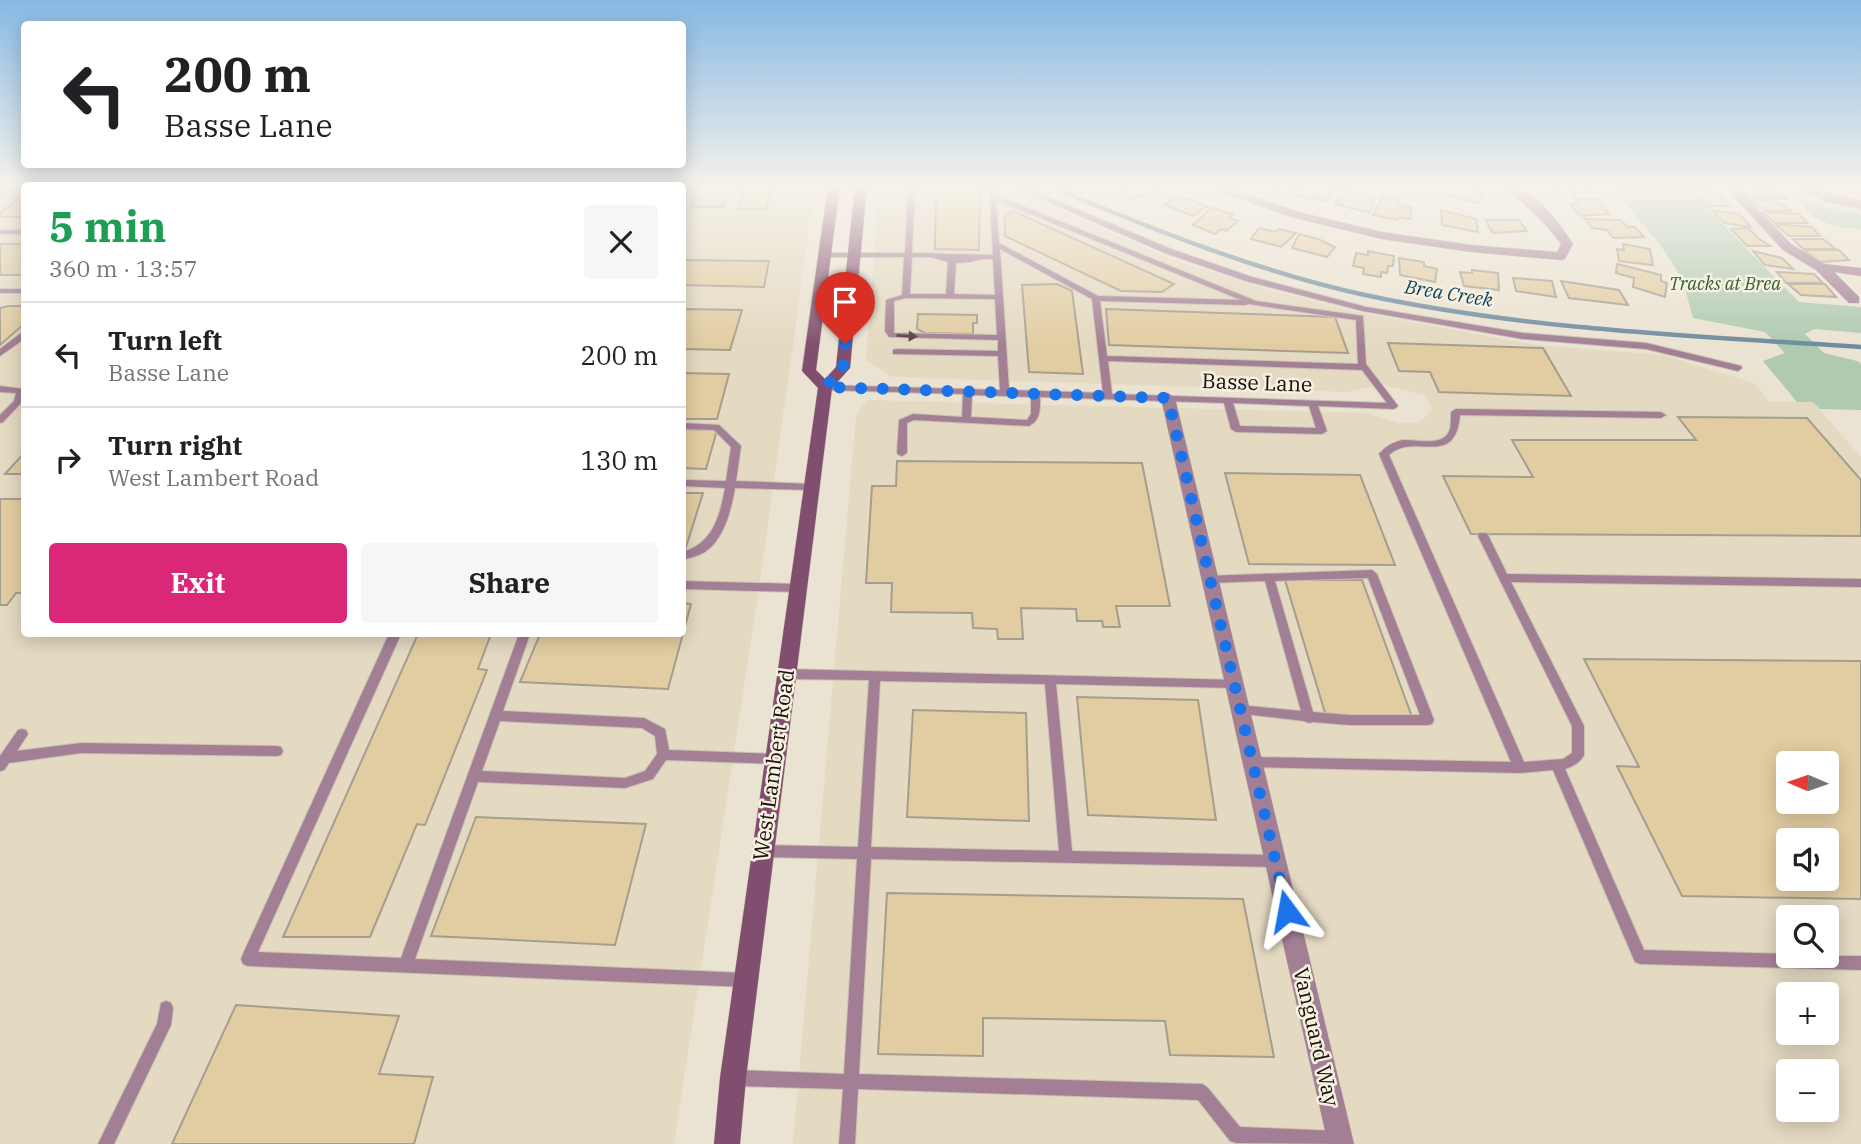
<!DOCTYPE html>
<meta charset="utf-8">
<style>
:root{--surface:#fff;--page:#f6f6f6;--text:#202124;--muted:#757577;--line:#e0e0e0;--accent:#db2777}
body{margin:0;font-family:"IBM Plex Serif",serif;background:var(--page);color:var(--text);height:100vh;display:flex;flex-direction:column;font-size:26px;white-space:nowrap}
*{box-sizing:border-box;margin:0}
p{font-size:23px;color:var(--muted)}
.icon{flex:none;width:38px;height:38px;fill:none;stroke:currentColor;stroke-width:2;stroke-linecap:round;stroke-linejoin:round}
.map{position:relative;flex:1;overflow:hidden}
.details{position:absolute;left:21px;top:182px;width:665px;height:455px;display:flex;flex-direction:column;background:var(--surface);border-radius:7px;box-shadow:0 4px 18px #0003}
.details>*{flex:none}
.top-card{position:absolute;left:21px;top:21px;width:665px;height:147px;border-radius:7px;box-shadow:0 4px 18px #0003;background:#fff;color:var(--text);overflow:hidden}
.needle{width:46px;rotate:272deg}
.buttons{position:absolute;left:1776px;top:751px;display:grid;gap:14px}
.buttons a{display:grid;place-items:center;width:63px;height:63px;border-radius:7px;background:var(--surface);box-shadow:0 4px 18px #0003;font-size:35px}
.pin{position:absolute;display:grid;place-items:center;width:60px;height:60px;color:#fff;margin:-72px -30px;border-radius:50% 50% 50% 0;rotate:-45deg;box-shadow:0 0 7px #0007}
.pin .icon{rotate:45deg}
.me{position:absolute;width:77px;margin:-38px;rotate:347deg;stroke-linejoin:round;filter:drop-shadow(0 0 5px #0008)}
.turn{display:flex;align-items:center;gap:24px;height:147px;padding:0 28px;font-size:32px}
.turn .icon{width:91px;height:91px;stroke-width:2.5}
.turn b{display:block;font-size:49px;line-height:60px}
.round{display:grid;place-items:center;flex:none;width:74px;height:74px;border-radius:7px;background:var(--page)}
.summary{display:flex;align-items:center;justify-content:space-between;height:119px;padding:0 28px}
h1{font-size:42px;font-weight:800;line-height:52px;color:#1e9e55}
.primary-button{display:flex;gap:14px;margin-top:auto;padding:14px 28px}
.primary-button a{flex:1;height:80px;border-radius:7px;background:var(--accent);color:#fff;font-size:28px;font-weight:800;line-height:80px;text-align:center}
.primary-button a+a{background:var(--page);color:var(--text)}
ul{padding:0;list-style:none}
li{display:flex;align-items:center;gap:21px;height:105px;padding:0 28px;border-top:2px solid var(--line)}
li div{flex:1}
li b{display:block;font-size:26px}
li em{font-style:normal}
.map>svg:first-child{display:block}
</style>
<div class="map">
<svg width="1861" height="1144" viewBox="0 0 1861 1144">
<rect width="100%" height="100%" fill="#ebe3d2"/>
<!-- built -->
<g fill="#e4d9c1" fill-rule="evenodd">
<polygon points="0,186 24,186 24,634 682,634 683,186 815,186 759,588 674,1144 0,1144"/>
<path d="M879 186H1006L1169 258 1263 288 1347 310 1537 345 1663 355 1754 383 1770 402H1813L1861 457V1144H793L856 416 867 400 1365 413 1399 423H1419L1433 409 1424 395 1381 384 1348 392 892 377 866 360ZM1788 763H1827V802H1788ZM1788 840H1827V878H1788ZM1788 917H1827V956H1788ZM1788 994H1827V1032H1788ZM1788 1071H1827V1110H1788Z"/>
</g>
<!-- green -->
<g fill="#afcab1">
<polygon points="1610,186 1685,186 1799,302 1861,307 1861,333 1814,329 1805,334 1824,353 1857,361 1861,364 1861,410 1820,409 1813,402 1797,402 1763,361 1785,353 1765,332 1693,318 1682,278 1659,243"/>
<path d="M1798 197 1828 208 1861 214V229C1840 229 1804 221 1798 197Z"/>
</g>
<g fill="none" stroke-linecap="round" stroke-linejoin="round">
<!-- stream -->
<path stroke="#6e8c9e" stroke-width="4.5" d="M1049 186C1152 229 1256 271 1365 295 1528 330 1695 336 1861 347"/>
</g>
<!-- building -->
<g fill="#e2cda2" stroke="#a59e8e" stroke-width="2" fill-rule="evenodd">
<polygon points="698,186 729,186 723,207 691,207"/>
<polygon points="744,186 772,186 766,209 738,209"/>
<polygon points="936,186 980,188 979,250 935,249"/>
<polygon points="1122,186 1149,186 1157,190 1143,198 1138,196 1133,199 1119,194 1124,191 1119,189"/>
<polygon points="1274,186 1291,186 1294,188 1287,194 1271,189"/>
<polygon points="1302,186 1316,186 1334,191 1327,201 1293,195"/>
<polygon points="1449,186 1463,186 1483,193 1478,203 1445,194"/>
<polygon points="1547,186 1587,186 1593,190 1577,194 1566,188 1555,191"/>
<polygon points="1738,188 1750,188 1761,197 1747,197"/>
<polygon points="1342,190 1374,197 1370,213 1335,204"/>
<polygon points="1709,190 1721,198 1729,206 1708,206 1692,191"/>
<polygon points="1757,190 1775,191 1787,199 1766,199"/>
<polygon points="24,194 24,217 0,217 0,214"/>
<polygon points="1383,195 1398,198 1399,205 1412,208 1410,219 1399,217 1398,220 1373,215"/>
<polygon points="1176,197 1188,199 1207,206 1193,216 1165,205"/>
<polygon points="1574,199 1597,199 1609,214 1580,216 1570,204 1578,204"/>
<polygon points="1749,200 1772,200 1792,211 1767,211"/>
<polygon points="1212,207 1233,215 1229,218 1238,221 1226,231 1221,229 1215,234 1193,225"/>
<polygon points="1441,210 1476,219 1478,232 1442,225"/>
<polygon points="1712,210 1739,214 1751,227 1724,223"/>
<polygon points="1013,211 1174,284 1162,292 1121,291 1005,236 1005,217"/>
<polygon points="1762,212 1798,214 1808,223 1775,223"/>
<polygon points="1585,219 1621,220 1627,227 1635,227 1644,237 1613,238 1607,230 1592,228"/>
<polygon points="1485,220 1519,220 1527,231 1493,233"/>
<polygon points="1775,224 1812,227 1820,236 1789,236"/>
<polygon points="1259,228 1276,232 1279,229 1296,233 1281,247 1251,239"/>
<polygon points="1748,228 1758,238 1770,246 1747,246 1731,229"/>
<polygon points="1299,234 1318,239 1335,247 1327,257 1292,248"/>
<polygon points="1793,239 1823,239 1836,249 1803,249"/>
<rect x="0" y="244" width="24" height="31"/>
<polygon points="1623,244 1650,249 1653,265 1619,261 1617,249 1624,250"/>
<polygon points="1804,250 1839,250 1849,260 1820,262"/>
<polygon points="1368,251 1394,256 1393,266 1388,266 1387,273 1381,272 1381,277 1363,274 1364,268 1353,266 1356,253 1368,255"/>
<polygon points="1753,251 1782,258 1793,269 1765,265"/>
<polygon points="1399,258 1424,262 1424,266 1437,269 1435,282 1400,275"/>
<polygon points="682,260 769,261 764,287 682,285"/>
<polygon points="1617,264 1661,275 1661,281 1667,283 1665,297 1633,287 1634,278 1616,273"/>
<polygon points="1472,270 1498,273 1499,290 1464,286 1460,272 1472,273"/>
<polygon points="1777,272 1814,274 1823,283 1786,283"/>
<polygon points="1513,278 1552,281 1556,297 1516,291"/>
<polygon points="1561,281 1619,290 1628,305 1569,298"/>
<polygon points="1057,284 1072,291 1083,374 1029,372 1022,285"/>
<polygon points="1788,284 1825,284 1836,297 1801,295"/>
<polygon points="9,306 24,306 24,324 0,345 0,308"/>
<polygon points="682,309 742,310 730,350 682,349"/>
<polygon points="1106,309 1335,317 1348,353 1109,345"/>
<polygon points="918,314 977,315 977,323 973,323 973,334 925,333 917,329"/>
<polygon points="1388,343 1543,348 1571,396 1439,392 1430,372 1399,371"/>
<polygon points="682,373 729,374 717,419 682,419"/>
<polygon points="1678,417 1807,418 1861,480 1861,536 1471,534 1443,476 1533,477 1512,440 1696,440"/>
<polygon points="682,429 717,430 706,469 682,468"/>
<polygon points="24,453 24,474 5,474"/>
<polygon points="897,461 1142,463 1170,606 1116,606 1120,627 1103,627 1102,621 1077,621 1076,609 1021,608 1023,639 998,639 997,629 973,628 972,613 891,612 892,583 866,583 872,486 896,486"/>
<polygon points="1225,473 1360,475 1395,565 1249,564"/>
<polygon points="682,493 703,493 686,547 682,547"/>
<polygon points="0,499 24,499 24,593 16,593 7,605 0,605"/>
<polygon points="1285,580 1362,580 1412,717 1326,716"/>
<polygon points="682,603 691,604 668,689 520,682 540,634 682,634"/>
<polygon points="418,634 491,634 478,669 487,670 425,825 417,824 370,937 283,937"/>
<path d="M1584 659 1861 661V899L1682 896 1617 766 1639 767ZM1788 763H1827V802H1788ZM1788 840H1827V878H1788Z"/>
<polygon points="1077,697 1198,700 1216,820 1088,815"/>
<polygon points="913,710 1026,713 1029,821 907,817"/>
<polygon points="476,817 646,824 615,945 431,936"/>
<polygon points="887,893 1243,899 1274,1057 1170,1055 1165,1021 983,1018 983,1056 878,1054"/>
<polygon points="236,1005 399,1016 379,1074 433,1077 414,1144 172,1144"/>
</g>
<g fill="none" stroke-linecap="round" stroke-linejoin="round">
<defs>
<g id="lane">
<path d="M908 186H915L912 253 993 255 989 186H996V195L1256 301 1363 316 1366 364 1398 406 1394 409 1318 406 1327 431 1322 434 1236 432 1231 429 1224 403 1040 397C1040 409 1041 420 1029 426L914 420 907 423V453L902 456 899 455 897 453 899 420 913 414 962 417 963 394 825 390 822 389V385L1000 390 998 356 893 354V350L896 349 998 351V340L889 337 885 331 886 300 902 295 904 257H826L822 255 826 253H905ZM996 200 1241 300 1098 296 999 243ZM1000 249 1092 299 1103 393 1009 390ZM912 257H931L948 262 946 294H910ZM982 259H993L995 295 954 294 956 263 969 262ZM906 298 995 299 997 335 894 333V301ZM1100 301 1245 305 1249 304 1356 320 1358 364 1107 356ZM1108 361 1362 370 1387 403 1112 394ZM972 395 1031 397V414L1027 420 971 417ZM1233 403 1309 406 1316 428 1240 426Z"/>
<polygon points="1012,186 1022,186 1171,249 1252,277 1366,307 1523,333 1646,343 1741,366 1742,368 1738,371 1646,349 1523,339 1363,311 1246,281 1165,253"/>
<rect x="0" y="230" width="24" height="4"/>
<rect x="0" y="289" width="24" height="4"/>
<polygon points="21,333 24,333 24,339 0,356 0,349"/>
<polygon points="0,386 24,389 22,402 3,422 0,423 0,415 14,401 16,393 0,392"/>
<path d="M1456 409 1661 412 1666 415 1661 418 1460 415C1455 470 1415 431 1389 455L1524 762 1563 759 1572 753V726L1478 536 1479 533H1487L1507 574 1861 579V587L1511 582 1584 726V755C1581 762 1572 767 1565 769L1644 950 1788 954V956H1861V970L1640 964 1635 962 1553 770 1520 773 1252 767 1248 766 1246 762 1248 758 1252 757 1511 762 1379 454C1386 446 1393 442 1403 440 1418 439 1444 448 1450 429 1451 424 1451 417 1451 412Z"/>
<path d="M682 423 719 425 739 444 741 446 736 481 811 484 816 487 811 490 735 488C731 511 723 545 699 555 694 557 688 558 682 560V552C713 544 720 516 725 488L682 486V480L726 481 731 447 714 430 682 429Z"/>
<path d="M1372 570 1377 574 1434 720 1432 724 1428 725H1349L1313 722 1309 723 1304 721 1236 713 1234 710 1236 707 1240 705 1301 711 1265 581 1210 583 1206 582 1205 579 1206 576ZM1368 578 1420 715H1349L1313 712 1275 581Z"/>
<polygon points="682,581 797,584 801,585 802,588 801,591 797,592 682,589"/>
<path d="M389 634H401L258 952 401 958 519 634H530L503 711 644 718 665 729 669 750 775 754 779 755 781 759 779 763 775 764 666 760 653 779 625 788 478 782 415 959 746 973 751 975 753 980 751 985 746 987 248 966 243 964 241 959 243 954ZM500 721 642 728 655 736 657 754 645 771 625 778 482 771Z"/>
<path d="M786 669 1238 680 1240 683 1238 686 1234 688 1056 684 1072 851 1275 855 1280 857 1282 861 1280 865 1275 867 871 859 859 1074 1202 1084 1207 1087 1240 1127 1338 1131 1344 1133 1346 1139 1344 1144 1236 1143 1230 1141 1198 1100 858 1089 855 1144H839L843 1089 733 1086 728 1083 725 1078 728 1073 733 1070 844 1074 857 859 762 857 757 855 755 851 757 847 762 845 858 847 869 680 786 679 782 677 780 674 782 671ZM880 681 1045 684 1059 851 871 847Z"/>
<polygon points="22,729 26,730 28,734 17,751 81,743 277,746 281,747 283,751 281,755 277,756 81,753 9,763 4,770 0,771 0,756 18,730"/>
<polygon points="166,1001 171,1003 173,1008 171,1025 114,1144 98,1144 157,1024 161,1003"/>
</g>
<g id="street">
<polygon points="4,186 16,186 0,200 0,190"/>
<path d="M1204 186H1221L1299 212 1382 232 1471 245 1557 252 1561 244C1544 220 1524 205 1503 186 1534 186 1557 220 1573 244L1565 259 1561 260 1471 252 1382 239 1291 217Z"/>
<polygon points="1724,186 1736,186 1791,244 1824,264 1861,268 1861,276 1834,272 1859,297 1859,303 1849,303 1816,270 1783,250"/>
<path d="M1797 186C1817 186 1839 197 1861 201V209L1825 202Z"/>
<polygon points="1168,393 1175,398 1354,1144 1328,1144 1161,398"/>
</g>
<polygon id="secondary" points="828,186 840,186 816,370 825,379 836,367 855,186 867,186 850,368 832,388 746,1078 740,1144 714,1144 720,1078 818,388 802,371"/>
</defs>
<!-- lane casing -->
<use href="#lane" stroke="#c9c1b2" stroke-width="2"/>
<!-- street casing -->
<use href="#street" stroke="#c9c1b2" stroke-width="1"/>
<!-- secondary casing -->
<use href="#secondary" stroke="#c9c1b2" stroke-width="1"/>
<!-- lane -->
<use href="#lane" fill="#a37f95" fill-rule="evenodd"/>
<!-- street -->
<use href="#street" fill="#a37f95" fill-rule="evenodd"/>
<!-- secondary -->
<use href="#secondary" fill="#814e6f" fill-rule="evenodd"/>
</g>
<!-- one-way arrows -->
<defs><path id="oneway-solid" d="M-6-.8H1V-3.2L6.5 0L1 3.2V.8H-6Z" transform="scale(1.75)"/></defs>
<use fill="#544249" href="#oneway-solid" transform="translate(907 336) rotate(3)"/>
<!-- sky -->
<linearGradient id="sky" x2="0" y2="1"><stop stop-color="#87b9e4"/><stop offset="0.54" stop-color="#f6f2eb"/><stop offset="1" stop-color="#f6f2eb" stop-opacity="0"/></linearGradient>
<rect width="1861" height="347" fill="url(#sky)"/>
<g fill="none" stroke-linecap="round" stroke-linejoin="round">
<!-- route -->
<polyline stroke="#1a73e8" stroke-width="12" stroke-dasharray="0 21.6" points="845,344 843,368 825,387 1168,398 1287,911"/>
</g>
<g text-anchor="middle" stroke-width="5" stroke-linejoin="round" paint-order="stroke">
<!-- far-park labels -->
<g font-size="18" font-style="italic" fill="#2c6235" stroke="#f8f0e0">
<text x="1725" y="290">Tracks at Brea</text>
</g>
<!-- far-water labels -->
<g font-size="19" font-style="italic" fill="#063f5c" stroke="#f8f0e0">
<text transform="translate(1449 293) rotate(9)" y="7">Brea Creek</text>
</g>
<!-- street labels -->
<g font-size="21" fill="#14110b" stroke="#f8f0e0">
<text transform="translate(1257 383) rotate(2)" y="7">Basse Lane</text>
<text transform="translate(774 765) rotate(-82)" y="7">West Lambert Road</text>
<text transform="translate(1316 1037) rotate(77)" y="7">Vanguard Way</text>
</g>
</g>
</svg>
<div class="buttons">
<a><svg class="needle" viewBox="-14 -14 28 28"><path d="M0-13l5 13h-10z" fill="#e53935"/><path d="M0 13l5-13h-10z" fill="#757577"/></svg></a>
<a><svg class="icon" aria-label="sound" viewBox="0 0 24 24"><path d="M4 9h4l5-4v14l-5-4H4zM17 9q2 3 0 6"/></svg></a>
<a><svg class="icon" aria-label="search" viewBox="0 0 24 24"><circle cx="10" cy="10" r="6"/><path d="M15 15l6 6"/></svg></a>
<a>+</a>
<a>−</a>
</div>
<div class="pin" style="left:845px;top:344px;background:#d93025"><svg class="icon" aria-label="arrive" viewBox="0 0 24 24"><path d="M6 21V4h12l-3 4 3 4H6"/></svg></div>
<svg class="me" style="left:1287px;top:911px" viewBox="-20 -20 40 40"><path d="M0-17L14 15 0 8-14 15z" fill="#1a73e8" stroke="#fff" stroke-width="4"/></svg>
<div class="top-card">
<div class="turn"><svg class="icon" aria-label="left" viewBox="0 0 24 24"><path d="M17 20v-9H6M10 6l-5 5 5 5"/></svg><div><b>200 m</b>Basse Lane</div></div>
</div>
<section class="details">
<div class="summary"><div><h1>5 min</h1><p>360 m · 13:57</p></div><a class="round"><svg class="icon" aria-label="close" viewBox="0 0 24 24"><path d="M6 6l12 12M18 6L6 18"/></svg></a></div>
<ul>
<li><svg class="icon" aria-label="left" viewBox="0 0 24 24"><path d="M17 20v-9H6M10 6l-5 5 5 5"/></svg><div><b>Turn left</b><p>Basse Lane</p></div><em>200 m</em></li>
<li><svg class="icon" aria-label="right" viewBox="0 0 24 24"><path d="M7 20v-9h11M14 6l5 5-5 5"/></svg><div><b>Turn right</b><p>West Lambert Road</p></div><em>130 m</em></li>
</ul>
<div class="primary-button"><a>Exit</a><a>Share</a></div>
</section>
</div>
